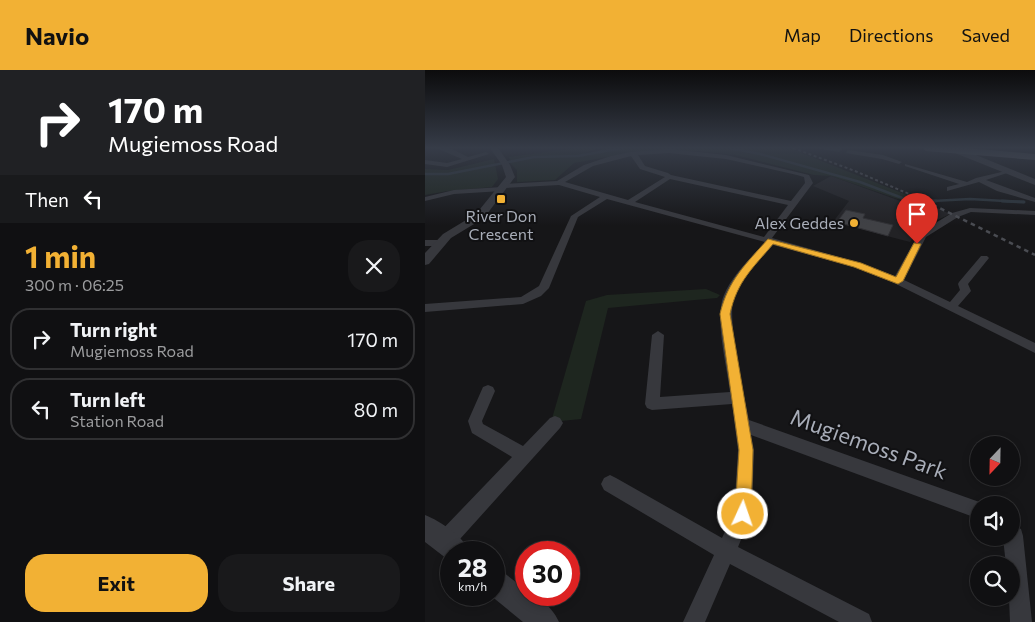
<!DOCTYPE html>
<meta charset="utf-8">
<style>
:root{--surface:#101012;--page:#19191b;--text:#f1f3f6;--muted:#9c9d9f;--line:#303032;--accent:#f2b134}
body{margin:0;font-family:Commissioner,sans-serif;background:var(--page);color:var(--text);height:100vh;display:flex;flex-direction:column;font-size:19px;white-space:nowrap}
*{box-sizing:border-box;margin:0}
p{font-size:16px;color:var(--muted)}
.icon{flex:none;width:28px;height:28px;fill:none;stroke:currentColor;stroke-width:2;stroke-linecap:round;stroke-linejoin:round}
.map{position:relative;flex:1;overflow:hidden}
.panel{display:flex;flex-direction:column;background:var(--surface);width:425px}
.panel>*{flex:none}
.banner{background:#202124;color:#fff;overflow:hidden}
.needle{width:32px;rotate:202deg}
.tools{position:absolute;left:545px;top:366px;display:grid;gap:10px}
.tools a{display:grid;place-items:center;width:50px;height:50px;border-radius:50%;background:var(--surface);box-shadow:0 2px 8px #0003,0 0 0 1px var(--line);font-size:25px}
.speed{position:absolute;left:15px;top:471px;display:flex;gap:10px;font-size:25px;font-weight:700;text-align:center}
.speed>*{display:grid;place-content:center;width:65px;height:65px;border-radius:50%;background:var(--surface);box-shadow:0 2px 8px #0003,0 0 0 1px var(--line);line-height:1}
.speed small{font-size:12px;font-weight:400}
.speed .limit{border:8px solid #d22;background:#fff;color:#111}
.pin{position:absolute;display:grid;place-items:center;width:42px;height:42px;color:#fff;margin:-51px -21px;border-radius:50% 50% 50% 0;rotate:-45deg;box-shadow:0 0 5px #0007}
.pin .icon{rotate:45deg}
.me{position:absolute;width:55px;margin:-28px;rotate:3deg;stroke-linejoin:round;filter:drop-shadow(0 0 4px #0008)}
.turn{display:flex;align-items:center;gap:18px;height:105px;padding:0 25px;font-size:22px}
.turn .icon{width:65px;height:65px;stroke-width:2.5}
.turn b{display:block;font-size:35px;line-height:42px}
.then{display:flex;align-items:center;height:48px;padding:0 25px;background:#0003;gap:10px;font-size:19px}
.round{display:grid;place-items:center;flex:none;width:52px;height:52px;border-radius:20px;background:var(--page)}
.head{display:flex;align-items:center;justify-content:space-between;height:85px;padding:0 25px}
h1{font-size:30px;font-weight:700;line-height:38px;color:var(--accent)}
.button{display:flex;gap:10px;margin-top:auto;padding:10px 25px}
.button a{flex:1;height:58px;border-radius:20px;background:var(--accent);color:#111;font-size:20px;font-weight:700;line-height:58px;text-align:center}
.button a+a{background:var(--page);color:var(--text)}
ul{padding:0;list-style:none}
li{display:flex;align-items:center;gap:15px;height:62px;margin:0 10px 8px;padding:0 15px;border:2px solid var(--line);border-radius:20px}
li div{flex:1}
li b{display:block;font-size:19px}
li em{font-style:normal}
header{display:flex;align-items:center;gap:30px;box-sizing:border-box;height:70px;padding:0 25px;background:var(--accent);color:#111}
header strong{font-size:24px}
nav{display:flex;gap:28px;margin-inline-start:auto;font-size:18px}
main{display:flex;flex:1;min-height:0}
.map>svg:first-child{display:block}
</style>
<header>
<strong>Navio</strong>
<nav><a>Map</a><a>Directions</a><a>Saved</a></nav>
</header>
<main>
<section class="panel">
<div class="banner">
<div class="turn"><svg class="icon" aria-label="right" viewBox="0 0 24 24"><path d="M7 20v-9h11M14 6l5 5-5 5"/></svg><div><b>170 m</b>Mugiemoss Road</div></div>
<div class="then">Then<svg class="icon" aria-label="left" viewBox="0 0 24 24"><path d="M17 20v-9H6M10 6l-5 5 5 5"/></svg></div>
</div>
<div class="head"><div><h1>1 min</h1><p>300 m · 06:25</p></div><a class="round"><svg class="icon" aria-label="close" viewBox="0 0 24 24"><path d="M6 6l12 12M18 6L6 18"/></svg></a></div>
<ul>
<li><svg class="icon" aria-label="right" viewBox="0 0 24 24"><path d="M7 20v-9h11M14 6l5 5-5 5"/></svg><div><b>Turn right</b><p>Mugiemoss Road</p></div><em>170 m</em></li>
<li><svg class="icon" aria-label="left" viewBox="0 0 24 24"><path d="M17 20v-9H6M10 6l-5 5 5 5"/></svg><div><b>Turn left</b><p>Station Road</p></div><em>80 m</em></li>
</ul>
<div class="button"><a>Exit</a><a>Share</a></div>
</section>
<div class="map">
<svg width="610" height="552" viewBox="0 0 610 552">
<rect width="100%" height="100%" fill="#161618"/>
<!-- built -->
<polygon fill="#222225" points="406,106 492,137 504,134 525,144 508,152 499,151 493,154 493,161 485,172 408,152 424,131 388,116"/>
<!-- green -->
<g fill="#1e261f">
<path d="M153 78H176L161 82 157 86C167 86 172 81 181 78H364L487 127 479 131 406 106 389 105 311 85 275 81H239L204 83 149 93 130 110 92 112V100L84 92 86 91 84 87Z"/>
<polygon points="69,89 73,109 67,117 23,121 0,125 0,99 23,100"/>
<polygon points="281,219 295,225 292,228 183,238 156,349 126,352 161,231 182,225"/>
</g>
<g fill="none" stroke-linecap="round" stroke-linejoin="round">
<!-- stream-far1 -->
<g stroke="#2c353c" stroke-width="2.5">
<polyline points="304,78 335,84 435,112 488,132 545,129 599,132"/>
<polyline points="0,104 23,104 109,87 153,86 197,78"/>
</g>
<!-- stream -->
<g stroke="#2c353c" stroke-width="3">
<polyline points="485,131 511,131"/>
<polyline points="577,131 599,132"/>
</g>
</g>
<!-- building -->
<polygon fill="#404145" stroke="#303034" points="421,140 440,144 438,148 468,155 463,166 412,152"/>
<g fill="none" stroke-linecap="round" stroke-linejoin="round">
<!-- minor -->
<g fill="#37383d" fill-rule="evenodd">
<polygon points="11,78 25,78 43,87 61,82 64,84 22,97 0,94 0,90 22,93 37,89"/>
<polygon points="391,78 415,78 417,80 414,82"/>
<path d="M244 79 301 85 384 105 388 113 347 168 435 193 470 206 494 163 527 143 545 138 610 141V145L546 142 533 147 501 167 479 210 525 232 535 220 533 214 534 212 556 186H562L564 188 543 214 546 221 533 236 610 273V283L469 213 429 197 348 175C335 190 318 206 310 224 300 245 319 324 324 350L560 434 554 435V449L326 365 329 380 327 443 313 477 444 544 447 552H414L305 494 280 552H258L289 485 179 420 176 414 179 408 185 405 191 408 297 468 309 442 313 380 307 334 227 340 222 338 220 334 227 265 233 261 239 265 235 327 305 322C302 297 289 247 299 225 307 205 326 188 340 172L182 129 153 147 124 218 116 226 98 234 0 242V234L96 227 114 216 146 146 175 127 134 115 80 118 77 121 29 124 0 131V127L29 120 77 117 80 114 132 111 159 95 186 86 206 82ZM244 83 301 89 372 105 379 107 380 113 366 131 246 105 243 103 220 96 213 85ZM206 86 215 99 240 107 203 130 140 112 168 96ZM245 109 363 135 339 167 210 132Z"/>
<polygon points="423,80 458,85 477,92 474,94 457,89 421,83"/>
<polygon points="480,94 542,112 551,108 585,100 585,102 561,110 610,128 610,132 572,121 554,112 522,121 522,117 534,114 480,96"/>
<polygon points="0,170 14,170 19,173 14,176 0,176"/>
<polygon points="63,315 68,317 70,321 57,351 58,354 98,376 125,348 130,346 135,348 138,353 135,358 26,479 19,481 12,479 10,472 12,465 87,387 47,363 43,351 58,317"/>
<polygon points="586,455 596,459 598,466 607,552 585,552 584,528 586,528 586,495 581,495 578,468 586,468"/>
</g>
<!-- tertiary -->
<g fill="#37383d" fill-rule="evenodd">
<polygon points="65,78 73,78 85,95 90,107 59,148 26,168 4,194 0,195 0,183 18,164 51,144 81,107 77,95"/>
<polygon points="530,79 536,79 610,109 610,115 530,83"/>
<path d="M0 445C15 451 40 467 44 482H26V492L0 472Z"/>
<path d="M69 498 78 502 101 520V525C115 525 129 540 134 552H98L65 525H69Z"/>
</g>
<!-- primary -->
<polygon fill="#53555c" fill-rule="evenodd" points="497,78 541,78 610,84 610,90 501,81"/>
<!-- rail-far1 -->
<polyline stroke="#4a4c52" stroke-width="2" stroke-dasharray="3 2.5" stroke-linecap="butt" points="368,78 430,101 503,132"/>
<!-- rail -->
<polyline stroke="#4a4c52" stroke-width="2.5" stroke-dasharray="4.5 4" stroke-linecap="butt" points="500,131 610,185"/>
</g>
<!-- sky -->
<linearGradient id="sky" x2="0" y2="1"><stop stop-color="#0c0c0d"/><stop offset="0.5" stop-color="#363c48"/><stop offset="1" stop-color="#363c48" stop-opacity="0"/></linearGradient>
<rect width="610" height="156" fill="url(#sky)"/>
<!-- route -->
<path fill="#f2b134" stroke="#9d7322" d="M343 169 436 193 471 207 489 173 496 174 478 211 473 214 429 197 348 174C328 198 312 211 305 244L328 380 326 444 324 449 318 452 312 449 310 444 314 380 295 244C303 210 321 194 343 169Z"/>
<!-- markers -->
<g fill="#f2b134" stroke="#111113" stroke-width="2">
<rect x="71" y="124" width="10" height="10" rx="2.5"/>
<circle cx="429" cy="153" r="5"/>
</g>
<g text-anchor="middle" stroke-width="4" stroke-linejoin="round" paint-order="stroke">
<!-- far-poi labels -->
<g font-size="16" fill="#a8adb8" stroke="#111113">
<text x="76" y="152">River Don<tspan x="76" dy="18">Crescent</tspan></text>
<text x="419" y="159" text-anchor="end">Alex Geddes</text>
</g>
<!-- near-street labels -->
<g font-size="22" fill="#a8adb8" stroke="#111113">
<text transform="translate(444 374) rotate(20)" y="8">Mugiemoss Park</text>
</g>
</g>
</svg>
<div class="tools">
<a><svg class="needle" viewBox="-14 -14 28 28"><path d="M0-13l5 13h-10z" fill="#e53935"/><path d="M0 13l5-13h-10z" fill="#9c9d9f"/></svg></a>
<a><svg class="icon" aria-label="sound" viewBox="0 0 24 24"><path d="M4 9h4l5-4v14l-5-4H4zM17 9q2 3 0 6"/></svg></a>
<a><svg class="icon" aria-label="search" viewBox="0 0 24 24"><circle cx="10" cy="10" r="6"/><path d="M15 15l6 6"/></svg></a>
</div>
<div class="speed"><div>28<small>km/h</small></div><div class="limit">30</div></div>
<div class="pin" style="left:492px;top:174px;background:#d93025"><svg class="icon" aria-label="arrive" viewBox="0 0 24 24"><path d="M6 21V4h12l-3 4 3 4H6"/></svg></div>
<svg class="me" style="left:318px;top:444px" viewBox="-20 -20 40 40"><circle r="17" fill="#f2b134" stroke="#fff" stroke-width="3"/><path d="M0-11L8 9 0 5-8 9z" fill="#fff"/></svg>
</div>
</main>
